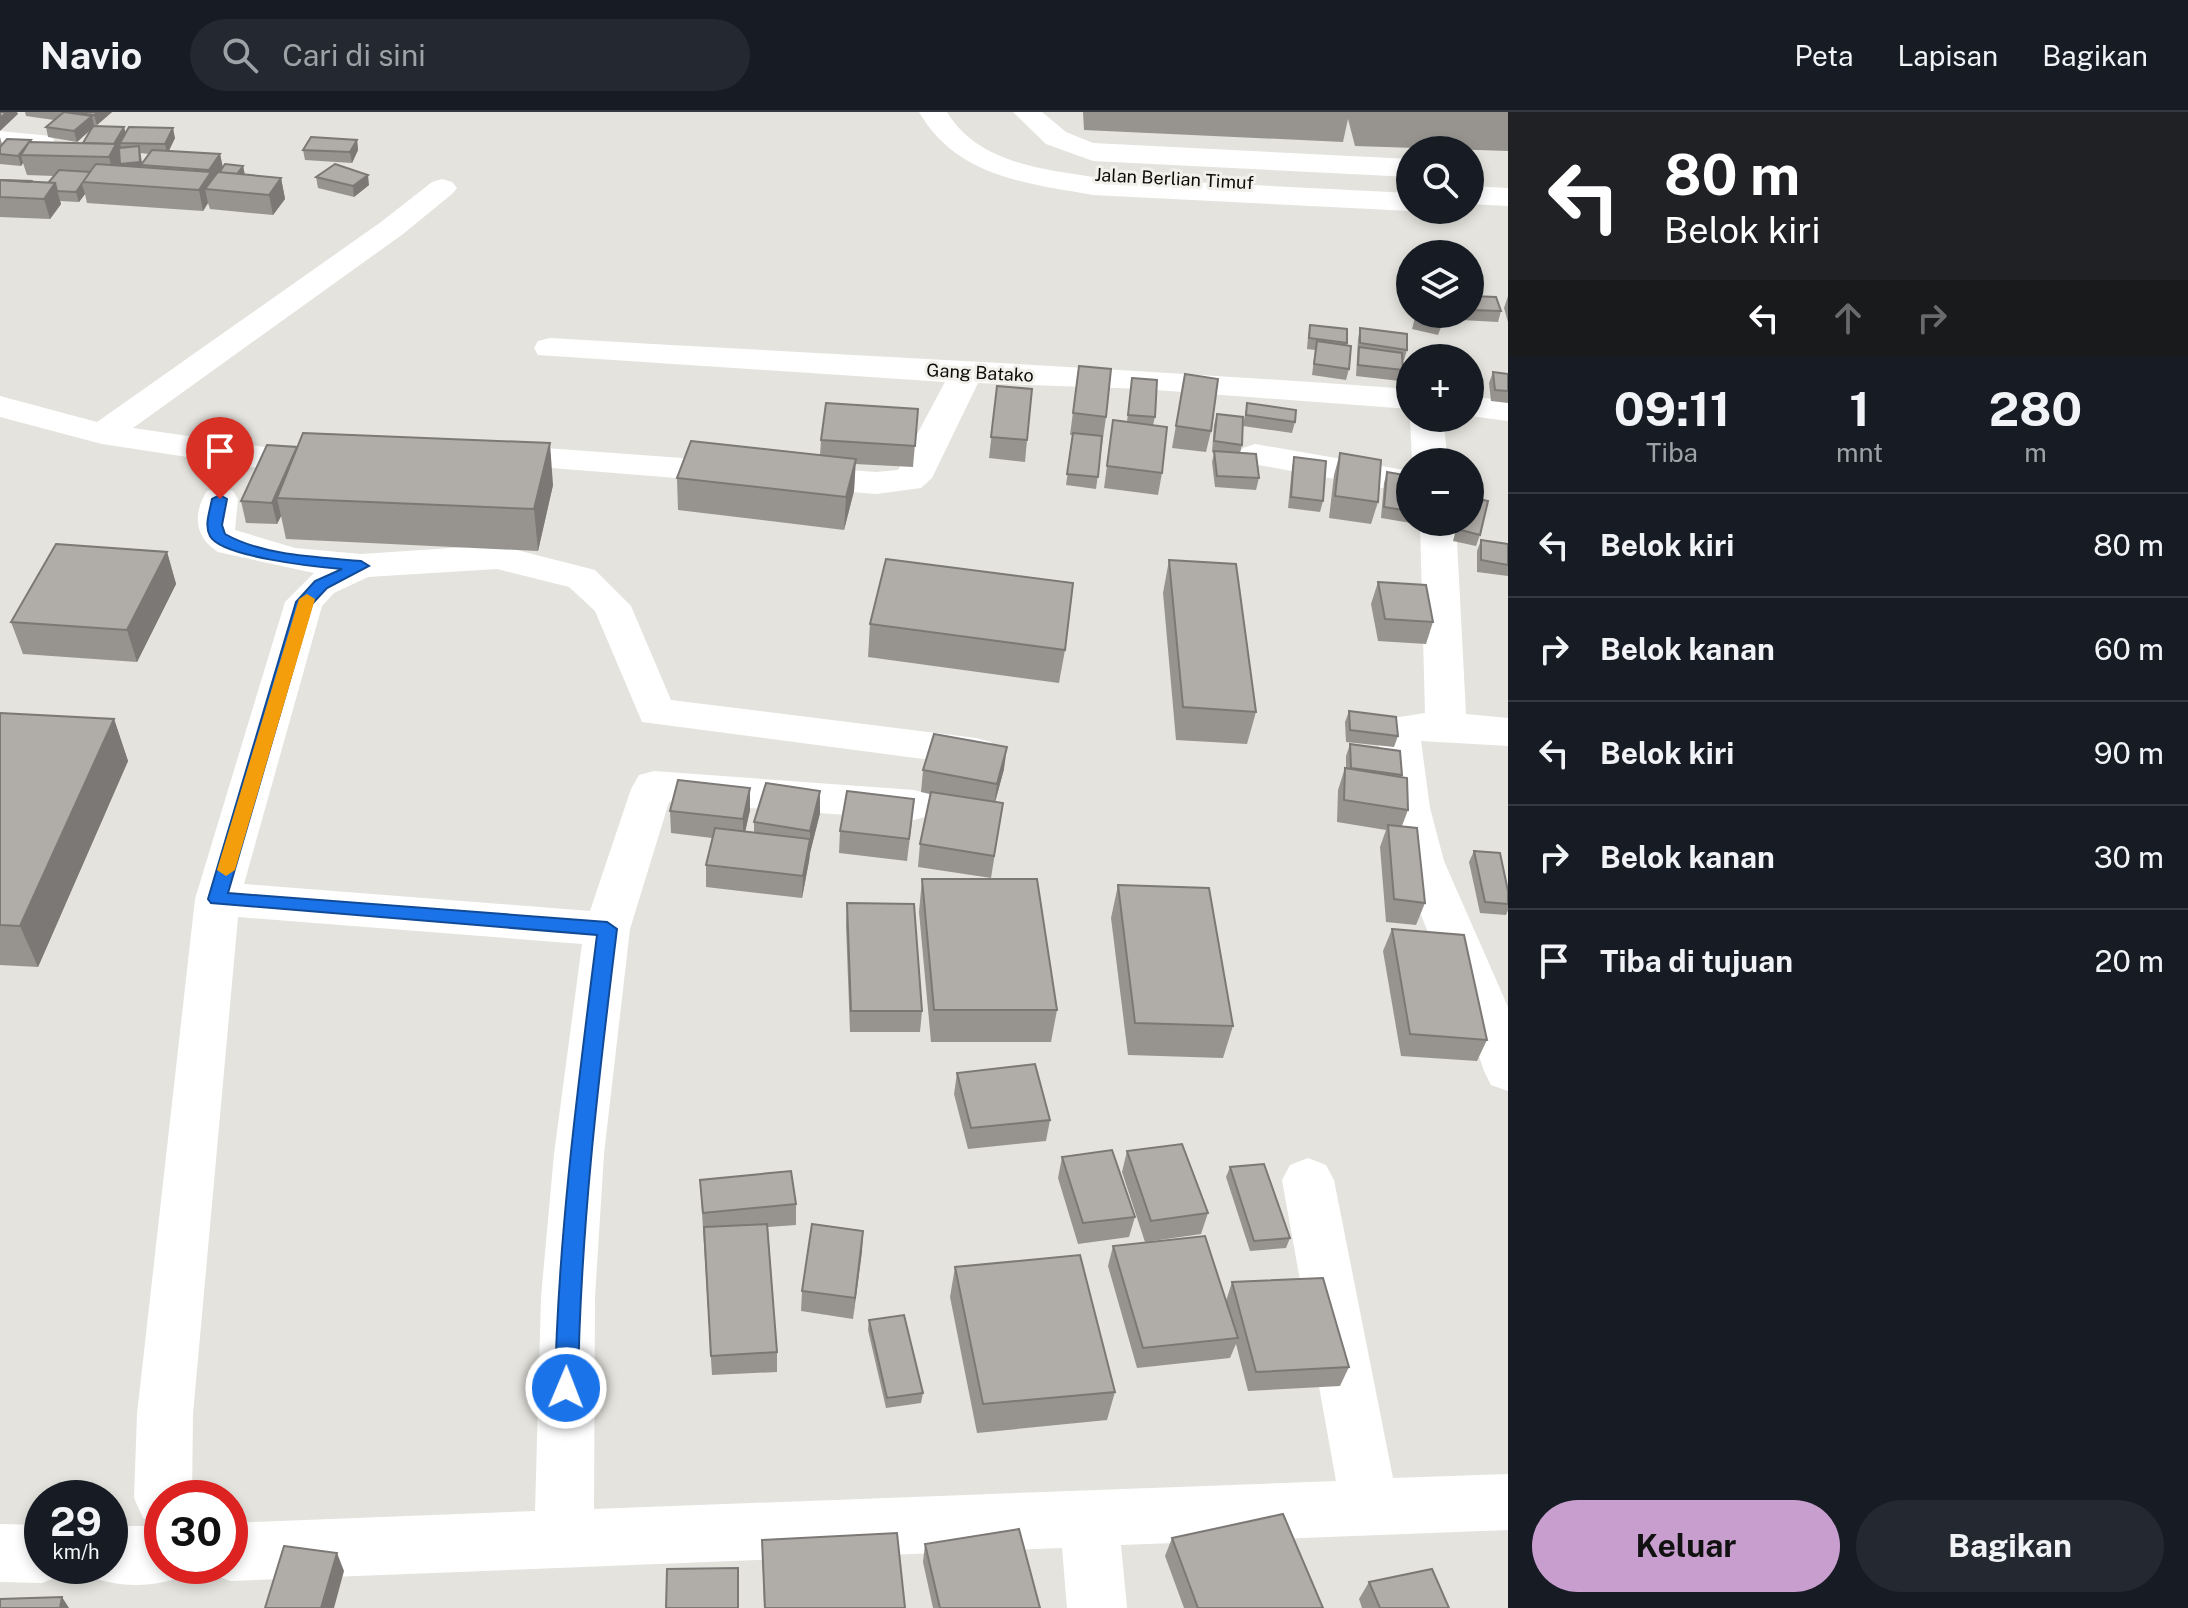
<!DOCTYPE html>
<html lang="id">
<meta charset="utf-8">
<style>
:root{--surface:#171b24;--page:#242831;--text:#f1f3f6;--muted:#9ea1a6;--line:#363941;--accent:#c89ece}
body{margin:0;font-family:"Public Sans",sans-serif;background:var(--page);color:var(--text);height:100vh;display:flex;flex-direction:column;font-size:30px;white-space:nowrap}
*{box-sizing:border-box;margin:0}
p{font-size:26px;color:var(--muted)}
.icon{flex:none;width:44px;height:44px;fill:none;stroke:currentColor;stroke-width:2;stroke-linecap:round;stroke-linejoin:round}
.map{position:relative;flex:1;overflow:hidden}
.side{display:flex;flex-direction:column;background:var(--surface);width:680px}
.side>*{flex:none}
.guide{background:#202124;color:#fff;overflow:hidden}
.controls{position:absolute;left:1396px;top:24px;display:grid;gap:16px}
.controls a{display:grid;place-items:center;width:88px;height:88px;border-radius:50%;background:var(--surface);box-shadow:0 4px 12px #0003;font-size:40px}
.speed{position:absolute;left:24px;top:1368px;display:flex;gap:16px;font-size:40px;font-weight:700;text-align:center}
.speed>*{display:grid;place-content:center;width:104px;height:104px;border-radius:50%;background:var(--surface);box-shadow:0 4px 12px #0003;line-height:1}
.speed small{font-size:20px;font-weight:400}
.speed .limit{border:12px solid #d22;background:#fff;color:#111}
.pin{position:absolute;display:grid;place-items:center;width:68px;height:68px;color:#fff;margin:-82px -34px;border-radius:50% 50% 50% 0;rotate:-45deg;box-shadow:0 0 8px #0007}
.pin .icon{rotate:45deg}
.me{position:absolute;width:88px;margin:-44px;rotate:1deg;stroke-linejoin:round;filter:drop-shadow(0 0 6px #0008)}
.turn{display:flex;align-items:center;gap:28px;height:168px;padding:0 24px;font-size:36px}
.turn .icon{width:104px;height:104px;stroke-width:2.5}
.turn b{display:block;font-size:56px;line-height:68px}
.lanes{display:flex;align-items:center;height:76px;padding:0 24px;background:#0003;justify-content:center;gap:40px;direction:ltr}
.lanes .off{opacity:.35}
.eta{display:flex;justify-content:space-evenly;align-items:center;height:136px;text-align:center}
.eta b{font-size:48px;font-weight:700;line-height:56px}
.button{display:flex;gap:16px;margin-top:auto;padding:16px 24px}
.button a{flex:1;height:92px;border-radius:48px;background:var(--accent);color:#111;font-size:32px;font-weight:700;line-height:92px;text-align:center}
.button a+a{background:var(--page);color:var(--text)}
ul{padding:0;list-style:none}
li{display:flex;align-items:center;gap:24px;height:104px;padding:0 24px;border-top:2px solid var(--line)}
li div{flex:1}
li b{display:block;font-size:30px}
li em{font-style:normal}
header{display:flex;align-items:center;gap:48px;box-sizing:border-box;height:112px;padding:0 40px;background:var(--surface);border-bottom:2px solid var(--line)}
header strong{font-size:38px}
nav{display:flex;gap:44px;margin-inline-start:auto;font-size:28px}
.search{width:560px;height:72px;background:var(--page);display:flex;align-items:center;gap:20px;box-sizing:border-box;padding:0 28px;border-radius:44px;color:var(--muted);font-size:30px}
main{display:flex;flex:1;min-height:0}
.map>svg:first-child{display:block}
</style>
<header>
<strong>Navio</strong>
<div class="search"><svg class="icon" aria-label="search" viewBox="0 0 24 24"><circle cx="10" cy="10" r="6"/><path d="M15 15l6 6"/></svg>Cari di sini</div>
<nav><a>Peta</a><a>Lapisan</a><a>Bagikan</a></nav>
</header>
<main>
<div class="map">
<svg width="1508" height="1496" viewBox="0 0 1508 1496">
<rect width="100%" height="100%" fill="#e4e3de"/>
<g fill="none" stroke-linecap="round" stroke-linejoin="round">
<!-- minor -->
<g fill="#fff" fill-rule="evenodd">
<path d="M919 0H947C977 50 1040 57 1093 65L1410 81V98H1414L1410 99 1093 83C1025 71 957 65 919 0Z"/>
<polygon points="1013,0 1042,0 1066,20 1093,31 1410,47 1410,65 1093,49 1046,32"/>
<polygon points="0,19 51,24 55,30 51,36 0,35"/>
<polygon points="442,67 452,70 457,76 452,82 403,122 133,316 319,343 332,346 337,354 332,362 319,365 102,332 0,305 0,284 97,310 381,110 432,70"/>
<polygon points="1470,74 1508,76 1508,94 1470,92"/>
<path d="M550 226C837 243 1124 256 1410 277V297L1142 277 978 271 932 366 921 376 876 382 478 350 472 343 478 336 490 332 876 360 898 358 945 270 538 243 534 236 538 229Z"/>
<polygon points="1470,284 1508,289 1508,309 1470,304"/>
<polygon points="1410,304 1443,306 1448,350 1412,350"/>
<polygon points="1255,332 1410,359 1410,381 1243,350 1237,343 1243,336"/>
<path d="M220 376 233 379 238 387 235 418 295 436 361 442 497 433 595 458 631 494 671 588 976 626 991 630 997 640 991 650 976 654 642 610 595 499 569 475 497 457 368 465 334 481 322 494 244 772 590 799 631 677 639 663 654 659 914 678 929 682 935 693 929 704 914 708 669 690 630 817 604 1042 595 1185 594 1397 1336 1369 1282 1068 1290 1053 1308 1046 1326 1053 1334 1068 1393 1366 1508 1362V1418L1121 1433 1127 1496H1067L1062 1436 230 1469 209 1461 206 1454H230V1411L535 1399 541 1185 554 1042 582 832 238 805 193 1302 192 1386H162V1414L143 1406 134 1386 137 1302 195 787 285 490 314 461 218 440C195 426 192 402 207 379Z"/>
<path d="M1420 410H1456L1466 602 1508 606V634L1421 629 1430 696 1444 749 1508 895V979L1491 973 1484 959C1449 848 1378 746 1379 626L1393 606 1425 601Z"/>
<polygon points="0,1412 42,1413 42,1454 67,1454 63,1463 42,1471 0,1470"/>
<path d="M110 1414H162V1454H187L183 1464C153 1476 119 1476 89 1464L85 1454H110Z"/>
</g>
</g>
<!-- wall -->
<g fill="#979490" fill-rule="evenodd">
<path d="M25 0H112L97 13H94V14L126 21 175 26 169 39 220 42 223 55 243 54 245 63 281 66 285 87 273 103 210 97 208 91 203 99 87 91 85 82 79 90 60 89 61 92 50 107 0 105V68L48 71 54 64 27 63 23 51 21 54 0 52V25L2 32 32 30 83 31 92 17 77 30 48 25 46 15 54 8 26 4ZM140 41 149 42 142 51Z"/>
<polygon points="1083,0 1508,0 1508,39 1355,34 1348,7 1343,30 1084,18"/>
<polygon points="357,28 358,38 352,51 305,48 303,38"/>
<polygon points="316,65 369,73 354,85 318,76"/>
<polygon points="1470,184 1501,199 1498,210 1461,208 1458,202 1470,202"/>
<polygon points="1508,184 1508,210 1504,196"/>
<polygon points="1416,202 1446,202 1438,223 1412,217"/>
<polygon points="1310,213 1347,231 1349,257 1346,268 1312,263 1315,238 1307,237 1308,224"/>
<polygon points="1360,216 1407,238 1404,248 1403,248 1403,258 1400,269 1356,264 1358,227"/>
<polygon points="1079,254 1106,305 1096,377 1066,373 1073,323 1070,323"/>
<polygon points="1493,260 1508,262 1508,291 1491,289 1489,271"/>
<polygon points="1185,262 1211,319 1206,340 1172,336"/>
<polygon points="1132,266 1155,305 1153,313 1162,361 1158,383 1104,376 1113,308 1127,310"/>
<polygon points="997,274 1027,328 1025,350 989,346"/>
<polygon points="1247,291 1295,310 1292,321 1243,314"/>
<polygon points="918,297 913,355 855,352 854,379 844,418 678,398 677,366 820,343 821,328"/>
<polygon points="1217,302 1242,333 1240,341 1259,366 1256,378 1215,375 1212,350 1214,341 1212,340 1214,313"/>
<polygon points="267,333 553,373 538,439 286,427 281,404 277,412 246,411 241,389"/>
<polygon points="1340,341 1378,390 1371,412 1329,406 1334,363"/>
<polygon points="1294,345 1323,389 1320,400 1288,396 1292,356"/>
<polygon points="1387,360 1410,364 1410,410 1411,411 1381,406 1384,371"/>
<polygon points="1458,410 1470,410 1480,423 1476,434 1453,429"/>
<polygon points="1481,428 1508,432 1508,464 1477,460 1477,439"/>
<polygon points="167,440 176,472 137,550 23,542 11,510"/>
<polygon points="1169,448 1256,600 1247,632 1176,628 1163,481"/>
<polygon points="1378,470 1433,510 1426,532 1378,529 1371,492"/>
<polygon points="870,512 1065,538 1059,571 868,545"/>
<polygon points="1349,599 1398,624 1394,635 1346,630 1345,610"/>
<polygon points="0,601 114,607 128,649 38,855 0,853"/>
<polygon points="1350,632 1402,663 1401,665 1408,698 1402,714 1425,791 1416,813 1386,810 1380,735 1386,718 1337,710 1338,678 1345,656 1346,656 1346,644"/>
<polygon points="1004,657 995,690 1003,691 991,766 918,755 920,732 930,682 921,680 923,658"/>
<polygon points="750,676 750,698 745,720 754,721 754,710 820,701 810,741 809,749 802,786 706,775 706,753 712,726 671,721 670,699"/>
<polygon points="912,709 907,749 839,741 840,719"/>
<polygon points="1474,739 1508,779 1508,798 1506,803 1480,801 1469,750"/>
<polygon points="922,767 1057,898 1051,930 931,930 919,800"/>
<polygon points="1118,773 1233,914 1223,946 1128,943 1111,806"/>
<polygon points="847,791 922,899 920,920 850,920 846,813"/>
<polygon points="1392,817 1487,928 1477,949 1401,944 1383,839"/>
<polygon points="957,961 1050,1008 1046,1029 968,1037 954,982"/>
<polygon points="1127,1039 1208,1101 1201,1122 1145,1130 1122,1060"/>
<polygon points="1062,1045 1135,1105 1129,1125 1078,1132 1058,1066"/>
<polygon points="1230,1055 1290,1126 1286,1136 1250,1139 1226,1065"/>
<polygon points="700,1068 796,1092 796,1113 768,1115 777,1240 777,1260 712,1263"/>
<polygon points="863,1119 853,1207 801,1199 802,1179"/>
<polygon points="1113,1134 1226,1189 1232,1170 1349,1255 1340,1274 1248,1279 1236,1232 1230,1246 1137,1256 1108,1154"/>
<polygon points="955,1155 1115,1280 1107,1308 977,1321 950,1185"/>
<polygon points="869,1208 923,1281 921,1291 886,1296 868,1218"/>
<polygon points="1172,1426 1323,1496 1184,1496 1165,1444"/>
<polygon points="762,1428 905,1496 764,1496"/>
<polygon points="925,1432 1040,1496 933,1496 923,1450"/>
<polygon points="1369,1470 1449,1496 1362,1496 1359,1487"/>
</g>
<!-- shaded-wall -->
<g fill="#7b7876">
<polygon points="7,0 17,0 18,2 0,19 0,6"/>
<polygon points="98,0 112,0 97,13 94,3"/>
<polygon points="92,4 94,14 77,30 74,19"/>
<polygon points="124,15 127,25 120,31 121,35 118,39 122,52 139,34 141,44 142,53 141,53 142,60 114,65 109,45 112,34"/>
<polygon points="173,16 175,26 167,42 165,32"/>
<polygon points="31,28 34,38 21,43 23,51 21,54 18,44"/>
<polygon points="357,28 358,38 352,51 350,40"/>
<polygon points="220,42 224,63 214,78 205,77 208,91 203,99 199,78 210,62 209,58"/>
<polygon points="243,54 245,64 232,68"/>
<polygon points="368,63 369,73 354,85 353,74"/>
<polygon points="281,66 285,87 273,103 269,83"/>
<polygon points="55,71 61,92 50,107 44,87"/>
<polygon points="82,72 85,82 79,90 76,80"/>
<polygon points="550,331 553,373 538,439 534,397"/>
<polygon points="297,335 277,386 281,404 277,412 272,391"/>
<polygon points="856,347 854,379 844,418 846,385"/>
<polygon points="167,440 176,472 137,550 127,518"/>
<polygon points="114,607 128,649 38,855 20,814"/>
<polygon points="1007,635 1004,657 994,694 997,672"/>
<polygon points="750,676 750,698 743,729 743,707"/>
<polygon points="820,679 820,701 810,741 809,749 802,786 803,764 810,728 810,719"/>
<polygon points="863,1119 862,1140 853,1207 855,1186"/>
<polygon points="337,1441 344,1459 334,1496 321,1496"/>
<polygon points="62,1485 69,1496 60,1496"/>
</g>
<!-- building -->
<g fill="#b0aca8" stroke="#7b7876" stroke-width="2">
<polygon points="0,0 7,0 0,6"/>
<polygon points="64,0 92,4 74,19 46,15"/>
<polygon points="70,0 98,0 94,3"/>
<polygon points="93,14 124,15 114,32 83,31"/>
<polygon points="129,15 173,16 165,32 120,31"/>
<polygon points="311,25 357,28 350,40 303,38"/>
<polygon points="7,27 31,28 18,44 0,42 0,35"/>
<polygon points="29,30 116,32 109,45 21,43"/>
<polygon points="139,34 140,50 120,52 119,36"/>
<polygon points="152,38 220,42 209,58 141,53"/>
<polygon points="96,52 211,60 199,78 82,70"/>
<polygon points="225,52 243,54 237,62 219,61"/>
<polygon points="335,52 368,63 353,74 316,65"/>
<polygon points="59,58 90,60 76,80 57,79 55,71 48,71"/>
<polygon points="218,60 281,66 269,83 205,77"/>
<polygon points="0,68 55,71 44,87 0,85"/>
<polygon points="0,68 31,69 30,70"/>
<polygon points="1470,184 1496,185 1501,199 1470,198"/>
<polygon points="1416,202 1445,202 1442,212 1415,206"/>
<polygon points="1310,213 1347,217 1347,231 1309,226"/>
<polygon points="1360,216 1407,222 1407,238 1360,231"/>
<polygon points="1317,229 1351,234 1349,257 1314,252"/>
<polygon points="1359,235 1402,241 1403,258 1358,253"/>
<polygon points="1079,254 1111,257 1106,305 1073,301"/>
<polygon points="1493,260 1508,262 1508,279 1495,278"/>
<polygon points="1185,262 1218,267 1211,319 1176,314"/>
<polygon points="1132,266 1157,268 1155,305 1128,303"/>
<polygon points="997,274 1032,277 1027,328 991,325"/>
<polygon points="826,291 918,297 915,334 821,328"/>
<polygon points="1247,291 1296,298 1295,310 1246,303"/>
<polygon points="1217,302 1243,305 1242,333 1214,329"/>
<polygon points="1113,308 1167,315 1162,361 1107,354"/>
<polygon points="303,321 550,331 534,397 277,386"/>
<polygon points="1073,321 1102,324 1098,365 1067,362"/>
<polygon points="691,329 856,347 846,385 677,366"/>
<polygon points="267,333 297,335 272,391 241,389"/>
<polygon points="1214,339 1256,342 1259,366 1217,364"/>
<polygon points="1340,341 1381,348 1378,390 1335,384"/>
<polygon points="1294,345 1326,349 1323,389 1291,385"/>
<polygon points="1387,360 1410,364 1410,399 1384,395"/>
<polygon points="1470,385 1488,389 1480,423 1457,417 1459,410 1470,410"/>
<polygon points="1481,428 1508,432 1508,453 1481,448"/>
<polygon points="56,432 167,440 127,518 11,510"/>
<polygon points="886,447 1073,471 1065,538 870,512"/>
<polygon points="1169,448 1236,452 1256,600 1183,595"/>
<polygon points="1378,470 1426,473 1433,510 1385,507"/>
<polygon points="1349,599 1396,605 1398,624 1350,618"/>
<polygon points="0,601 114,607 20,814 0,813"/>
<polygon points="934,622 1007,635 997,672 923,658"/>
<polygon points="1350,632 1400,639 1402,663 1351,656"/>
<polygon points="1345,656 1407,666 1408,698 1344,688"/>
<polygon points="678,668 750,676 743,707 670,699"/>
<polygon points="766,671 820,679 810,719 754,710"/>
<polygon points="847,679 914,687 909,727 840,719"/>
<polygon points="931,680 1003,691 994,744 920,732"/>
<polygon points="1388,713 1417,716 1425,791 1394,787"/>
<polygon points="715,716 810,727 803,764 706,753"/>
<polygon points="1474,739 1500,741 1508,779 1508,792 1485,790"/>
<polygon points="922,767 1037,767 1057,898 934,898"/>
<polygon points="1118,773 1209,776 1233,914 1135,911"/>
<polygon points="847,791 914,792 922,899 851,899"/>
<polygon points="1392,817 1464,823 1487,928 1410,922"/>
<polygon points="1035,952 1050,1008 971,1016 957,961"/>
<polygon points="1182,1032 1208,1101 1151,1109 1127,1039"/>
<polygon points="1112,1038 1135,1105 1083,1111 1062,1045"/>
<polygon points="1264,1052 1290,1126 1254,1129 1230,1055"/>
<polygon points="791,1059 796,1092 703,1101 700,1068"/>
<polygon points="767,1112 777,1240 711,1244 704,1115"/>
<polygon points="812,1112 863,1119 855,1186 802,1179"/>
<polygon points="1205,1124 1238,1226 1143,1236 1113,1134"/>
<polygon points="1080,1143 1115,1280 983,1292 955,1155"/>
<polygon points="1323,1166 1349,1255 1256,1260 1232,1170"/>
<polygon points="904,1203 923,1281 887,1286 869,1208"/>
<polygon points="1283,1402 1323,1496 1198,1496 1172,1426"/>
<polygon points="1019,1417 1040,1496 940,1496 925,1432"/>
<polygon points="897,1421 905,1496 765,1496 762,1428"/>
<polygon points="284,1434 337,1441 321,1496 265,1496"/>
<polygon points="738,1456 738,1496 666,1496 667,1457"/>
<polygon points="1432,1457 1449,1496 1380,1496 1369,1470"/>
<polygon points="62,1485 60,1496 0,1496 0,1487"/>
</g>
<!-- route -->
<path fill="#1a73e8" stroke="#114b97" stroke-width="2" d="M220 383 227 387 222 413 225 422C264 444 317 445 361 449L369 454 327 476 312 492 228 781 607 810 617 817C598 970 580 1122 578 1276L575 1284 566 1287 558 1284 555 1276C558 1124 578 974 597 823L211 791 208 787 296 490 315 469 342 457C317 455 221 445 210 424 204 413 210 399 212 387Z"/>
<!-- slow -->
<polygon fill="#f59e0b" points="307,482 315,487 235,758 226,764 217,758 299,487"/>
<g text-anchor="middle" stroke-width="6" stroke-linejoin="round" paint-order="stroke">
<!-- far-street labels -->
<g font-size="18" fill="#0c0c0a" stroke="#f1f0eb">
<text transform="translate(1174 67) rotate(3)" y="6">Jalan Berlian Timuf</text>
<text transform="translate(980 261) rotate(3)" y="6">Gang Batako</text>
</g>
</g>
</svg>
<div class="controls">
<a><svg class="icon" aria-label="search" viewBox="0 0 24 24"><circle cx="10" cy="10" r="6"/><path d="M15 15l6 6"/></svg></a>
<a><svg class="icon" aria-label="layers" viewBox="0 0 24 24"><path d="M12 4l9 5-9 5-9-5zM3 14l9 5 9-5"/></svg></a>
<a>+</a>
<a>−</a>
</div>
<div class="speed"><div>29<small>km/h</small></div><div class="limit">30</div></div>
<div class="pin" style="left:220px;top:387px;background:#d93025"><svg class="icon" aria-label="arrive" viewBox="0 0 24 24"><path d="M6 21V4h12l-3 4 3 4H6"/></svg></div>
<svg class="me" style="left:566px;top:1276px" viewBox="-20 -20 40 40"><circle r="17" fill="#1a73e8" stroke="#fff" stroke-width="3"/><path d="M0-11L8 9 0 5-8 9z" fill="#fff"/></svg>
</div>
<section class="side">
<div class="guide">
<div class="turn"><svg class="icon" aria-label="left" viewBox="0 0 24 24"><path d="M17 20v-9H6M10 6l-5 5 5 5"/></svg><div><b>80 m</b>Belok kiri</div></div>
<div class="lanes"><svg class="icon" aria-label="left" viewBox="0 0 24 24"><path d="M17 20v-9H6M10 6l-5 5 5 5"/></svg><svg class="icon off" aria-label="ahead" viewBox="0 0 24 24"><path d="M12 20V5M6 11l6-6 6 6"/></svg><svg class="icon off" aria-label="right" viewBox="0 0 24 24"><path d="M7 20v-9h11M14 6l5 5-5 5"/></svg></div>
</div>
<div class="eta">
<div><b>09:11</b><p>Tiba</p></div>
<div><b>1</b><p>mnt</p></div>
<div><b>280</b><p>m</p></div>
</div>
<ul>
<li><svg class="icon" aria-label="left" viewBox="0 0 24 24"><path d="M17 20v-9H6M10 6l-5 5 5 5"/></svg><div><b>Belok kiri</b></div><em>80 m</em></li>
<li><svg class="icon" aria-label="right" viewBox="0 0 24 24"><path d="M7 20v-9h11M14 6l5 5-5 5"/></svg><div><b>Belok kanan</b></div><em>60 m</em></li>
<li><svg class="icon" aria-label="left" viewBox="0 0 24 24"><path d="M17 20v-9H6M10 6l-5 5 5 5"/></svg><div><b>Belok kiri</b></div><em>90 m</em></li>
<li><svg class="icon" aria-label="right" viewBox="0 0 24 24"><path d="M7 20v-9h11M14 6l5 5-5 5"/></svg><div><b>Belok kanan</b></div><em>30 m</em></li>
<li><svg class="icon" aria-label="arrive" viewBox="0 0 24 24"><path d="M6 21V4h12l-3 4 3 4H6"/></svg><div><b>Tiba di tujuan</b></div><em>20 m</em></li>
</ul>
<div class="button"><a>Keluar</a><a>Bagikan</a></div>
</section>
</main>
